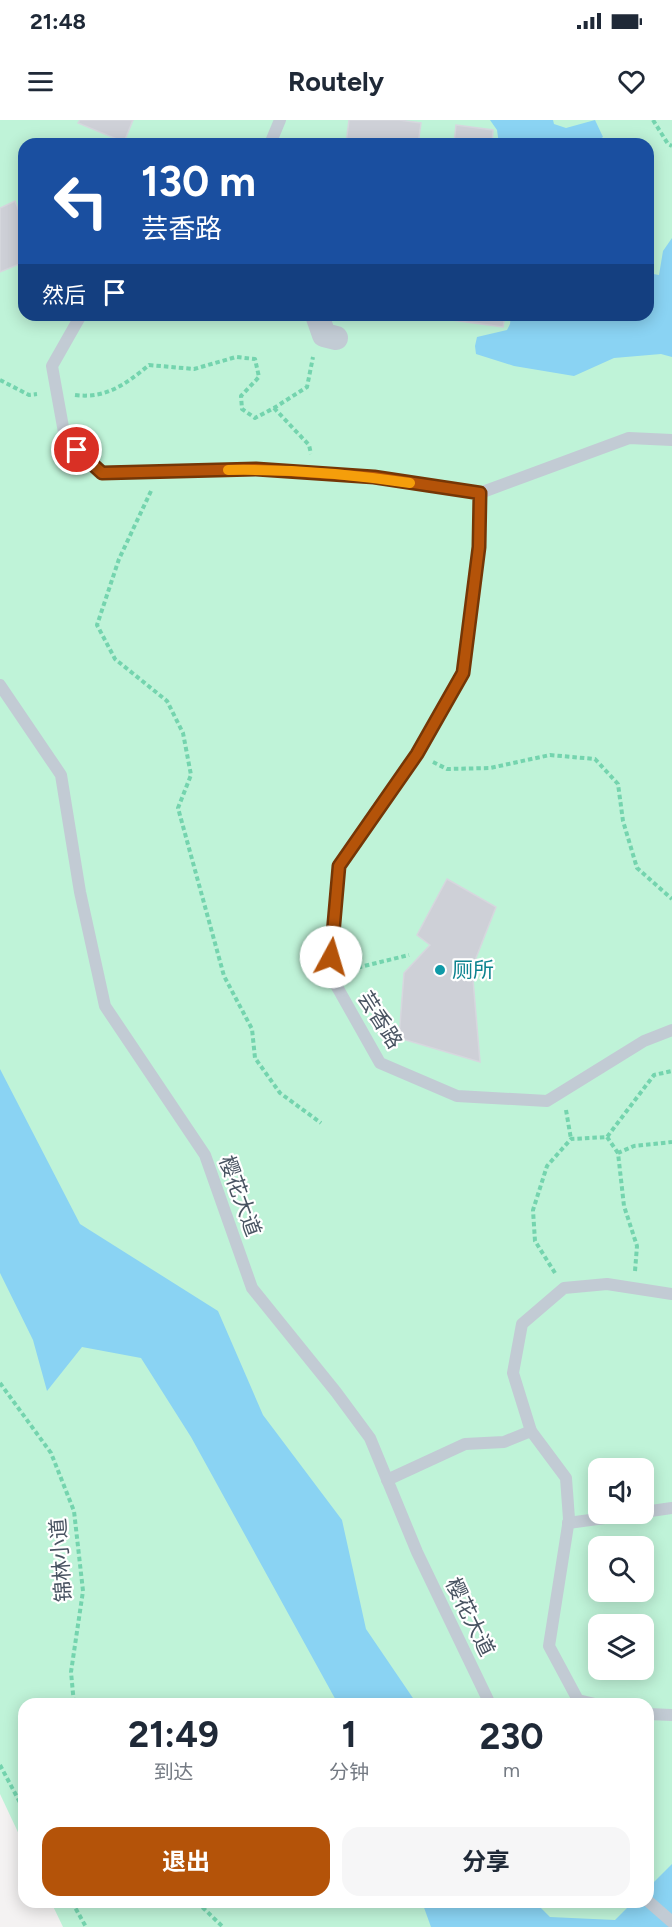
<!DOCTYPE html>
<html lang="zh">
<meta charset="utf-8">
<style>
:root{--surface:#fff;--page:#f6f6f7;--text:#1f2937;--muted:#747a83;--accent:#b45309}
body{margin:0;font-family:Figtree,"Noto Sans SC",sans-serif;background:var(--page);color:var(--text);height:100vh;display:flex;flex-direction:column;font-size:22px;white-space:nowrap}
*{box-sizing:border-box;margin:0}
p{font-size:20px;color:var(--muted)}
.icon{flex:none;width:33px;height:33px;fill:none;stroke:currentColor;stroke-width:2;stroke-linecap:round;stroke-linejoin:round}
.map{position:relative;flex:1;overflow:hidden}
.panel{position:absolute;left:18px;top:1578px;width:636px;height:210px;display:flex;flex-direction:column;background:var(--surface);border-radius:18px;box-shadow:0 3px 15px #0003}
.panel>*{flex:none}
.banner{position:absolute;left:18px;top:18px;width:636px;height:183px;border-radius:18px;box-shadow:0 3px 15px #0003;background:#1a4fa0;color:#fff;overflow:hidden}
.tools{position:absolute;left:588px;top:1338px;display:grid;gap:12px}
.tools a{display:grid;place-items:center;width:66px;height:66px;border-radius:12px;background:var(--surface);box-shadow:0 3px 15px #0003;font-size:30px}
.pin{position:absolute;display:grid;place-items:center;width:51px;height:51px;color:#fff;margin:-26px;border:3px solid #fff;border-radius:50%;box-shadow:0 2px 6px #0007}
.me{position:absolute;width:66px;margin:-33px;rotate:6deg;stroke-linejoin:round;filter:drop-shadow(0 0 4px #0008)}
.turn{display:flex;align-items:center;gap:21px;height:126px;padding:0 24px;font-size:27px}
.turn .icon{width:78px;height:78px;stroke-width:2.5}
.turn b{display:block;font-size:42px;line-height:51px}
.then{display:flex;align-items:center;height:57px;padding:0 24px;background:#0003;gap:12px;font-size:22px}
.eta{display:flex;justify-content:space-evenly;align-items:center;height:102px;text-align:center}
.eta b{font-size:36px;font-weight:700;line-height:42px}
.cta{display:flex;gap:12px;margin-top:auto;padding:12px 24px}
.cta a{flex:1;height:69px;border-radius:18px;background:var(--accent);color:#fff;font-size:24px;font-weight:700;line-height:69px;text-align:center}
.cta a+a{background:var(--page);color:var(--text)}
.status{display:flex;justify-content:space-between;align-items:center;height:42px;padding:0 30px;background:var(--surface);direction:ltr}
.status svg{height:16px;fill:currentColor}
header{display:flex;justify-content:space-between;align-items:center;height:78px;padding:0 24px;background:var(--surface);font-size:27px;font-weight:700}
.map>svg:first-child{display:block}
</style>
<div class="status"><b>21:48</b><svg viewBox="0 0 49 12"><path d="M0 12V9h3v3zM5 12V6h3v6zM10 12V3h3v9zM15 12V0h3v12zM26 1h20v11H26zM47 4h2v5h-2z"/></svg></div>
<header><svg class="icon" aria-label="menu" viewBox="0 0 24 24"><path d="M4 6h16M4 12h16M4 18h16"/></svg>Routely<svg class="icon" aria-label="heart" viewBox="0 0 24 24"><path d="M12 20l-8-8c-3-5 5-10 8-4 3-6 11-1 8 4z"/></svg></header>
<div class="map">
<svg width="672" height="1807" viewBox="0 0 672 1807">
<rect width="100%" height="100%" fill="#f4f2f2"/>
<!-- green -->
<path fill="#bff3d8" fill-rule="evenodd" d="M0 0H672V1807H63L51 1782H648V1584H24V1725L0 1674ZM24 24H648V195H24ZM598 1348H644V1394H598ZM598 1426H644V1472H598ZM598 1504H644V1550H598Z"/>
<!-- water -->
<g fill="#8ad3f3">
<polygon points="490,0 553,0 554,4 566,8 595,0 603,17 593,24 499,24 497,10"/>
<polygon points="672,118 672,237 661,234 614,238 574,256 514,246 476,234 475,226 477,217 507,210 510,204 511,195 648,195 648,153 659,155 663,131"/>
<polygon points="0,949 80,1104 218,1191 263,1295 342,1400 366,1509 417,1584 338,1584 191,1317 141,1238 82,1227 47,1271 33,1220 0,1153"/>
<polygon points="672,1744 672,1807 431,1807 422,1782 535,1782 550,1797 615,1800 633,1782 648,1782 648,1768"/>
</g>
<!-- building -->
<g fill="#ced0d7" stroke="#d6d7de" stroke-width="1.5">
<polygon points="80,0 133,0 124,22 78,3"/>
<polygon points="349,0 399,0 421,3 418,24 346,24"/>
<polygon points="456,5 493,10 492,24 454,24"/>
<polygon points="15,81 24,104 24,142 0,152 0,88"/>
<polygon points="446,195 505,195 503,207 445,199"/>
<polygon points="447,759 496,787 472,848 480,942 399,918 404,853 430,825 417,815"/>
</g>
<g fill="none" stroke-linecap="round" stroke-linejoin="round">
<!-- path -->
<g stroke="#74d4ae" stroke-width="4" stroke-dasharray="4.5 3" stroke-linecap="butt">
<polyline points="653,0 668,24 672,26"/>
<polyline points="0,260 29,275 37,274"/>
<path d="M75 275C106 279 126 264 149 245L194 249 236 237 255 239 259 257 241 276 242 289 255 298 274 288 307 267 313 237"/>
<polyline points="274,288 309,325 311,334"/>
<polyline points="151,371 119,439 97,505 115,539 167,581 183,613 191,655 178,688 224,856 252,909 255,938 280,973 321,1003"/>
<polyline points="433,642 447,649 490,648 550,635 595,639 618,664 623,701 637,748 672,779"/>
<polyline points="351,845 356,848 409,835"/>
<polyline points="566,990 571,1019"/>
<polyline points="607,1017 618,1033"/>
<polyline points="635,1151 637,1126 624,1086 618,1033 634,1026 672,1022"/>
<polyline points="555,1153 535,1121 533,1090 547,1046 571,1019 607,1017 654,955 672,951"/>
<polyline points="0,1263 51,1333 74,1391 83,1471 71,1552 74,1584"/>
<polyline points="0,1645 24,1690"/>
<polyline points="72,1782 86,1807"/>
<polyline points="197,1782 223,1807"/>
</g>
<!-- lane -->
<g stroke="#c2cbd4" stroke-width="12">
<polyline points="270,24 280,0"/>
<polyline points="81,195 52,246 65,318 102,353 256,349 374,357 480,373 479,427 463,553 417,634 339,746 331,837 336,865 380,943 457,976 547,981 644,921 672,910"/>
<polyline points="480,373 629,318 672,320"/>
<polyline points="0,565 61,655 80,772 105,886 205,1035 252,1168 336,1272 370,1318 417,1432 490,1584"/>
<polyline points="387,1360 465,1324 504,1322 531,1311"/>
<polyline points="644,1392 672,1388"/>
<polyline points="568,1403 635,1394"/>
<polyline points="595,1584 578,1580 549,1526 569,1399 566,1358 531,1311 513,1253 522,1204 564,1168 607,1164 672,1174"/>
<polyline points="648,1594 672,1595"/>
<polyline points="648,1781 672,1802"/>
</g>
<!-- street -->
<polyline stroke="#c2cbd4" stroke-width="24" points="317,195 324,215 336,218"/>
</g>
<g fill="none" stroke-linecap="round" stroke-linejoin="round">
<defs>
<polyline id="route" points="77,330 102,353 256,349 374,357 480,373 479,427 463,553 417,634 339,746 331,837"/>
</defs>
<!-- route casing -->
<use href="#route" stroke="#753606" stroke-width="15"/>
<!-- route -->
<use href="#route" stroke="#b45309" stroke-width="10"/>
<!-- slow -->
<path stroke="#f59e0b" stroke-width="10" d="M228 350C288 349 350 354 410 363"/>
</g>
<!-- markers -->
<circle fill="#0f9aa8" stroke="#fff" stroke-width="2" cx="440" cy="850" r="6"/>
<g text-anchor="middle" stroke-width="4.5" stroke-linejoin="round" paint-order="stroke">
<!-- culture labels -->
<g font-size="21" fill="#0d838f" stroke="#fff" text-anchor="start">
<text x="452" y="857">厕所</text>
</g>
<!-- street labels -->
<g font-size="21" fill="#485361" stroke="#fff">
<text transform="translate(380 900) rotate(58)" y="7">芸香路</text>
<text transform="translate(240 1076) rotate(70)" y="7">樱花大道</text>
<text transform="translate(61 1440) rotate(-94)" y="7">锦林小道</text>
<text transform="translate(470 1497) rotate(64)" y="7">樱花大道</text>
</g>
</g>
</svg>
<div class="tools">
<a><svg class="icon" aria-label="sound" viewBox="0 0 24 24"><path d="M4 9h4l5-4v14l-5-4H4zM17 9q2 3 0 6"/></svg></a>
<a><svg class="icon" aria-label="search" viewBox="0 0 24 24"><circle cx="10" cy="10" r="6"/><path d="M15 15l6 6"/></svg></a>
<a><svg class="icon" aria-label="layers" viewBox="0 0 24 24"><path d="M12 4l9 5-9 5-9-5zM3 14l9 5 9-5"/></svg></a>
</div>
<div class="pin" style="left:77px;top:330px;background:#d93025"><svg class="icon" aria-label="arrive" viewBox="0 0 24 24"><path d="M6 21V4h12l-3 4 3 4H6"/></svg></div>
<svg class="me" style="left:331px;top:837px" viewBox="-20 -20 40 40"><circle r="19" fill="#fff"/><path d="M0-13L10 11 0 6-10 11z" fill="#b45309"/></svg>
<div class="banner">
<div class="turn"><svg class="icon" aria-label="left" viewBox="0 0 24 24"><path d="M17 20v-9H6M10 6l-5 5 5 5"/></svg><div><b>130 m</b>芸香路</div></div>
<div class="then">然后<svg class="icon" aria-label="arrive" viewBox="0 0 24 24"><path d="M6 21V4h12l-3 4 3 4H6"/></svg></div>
</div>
<section class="panel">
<div class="eta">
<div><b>21:49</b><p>到达</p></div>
<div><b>1</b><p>分钟</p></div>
<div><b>230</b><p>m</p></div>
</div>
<div class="cta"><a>退出</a><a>分享</a></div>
</section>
</div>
